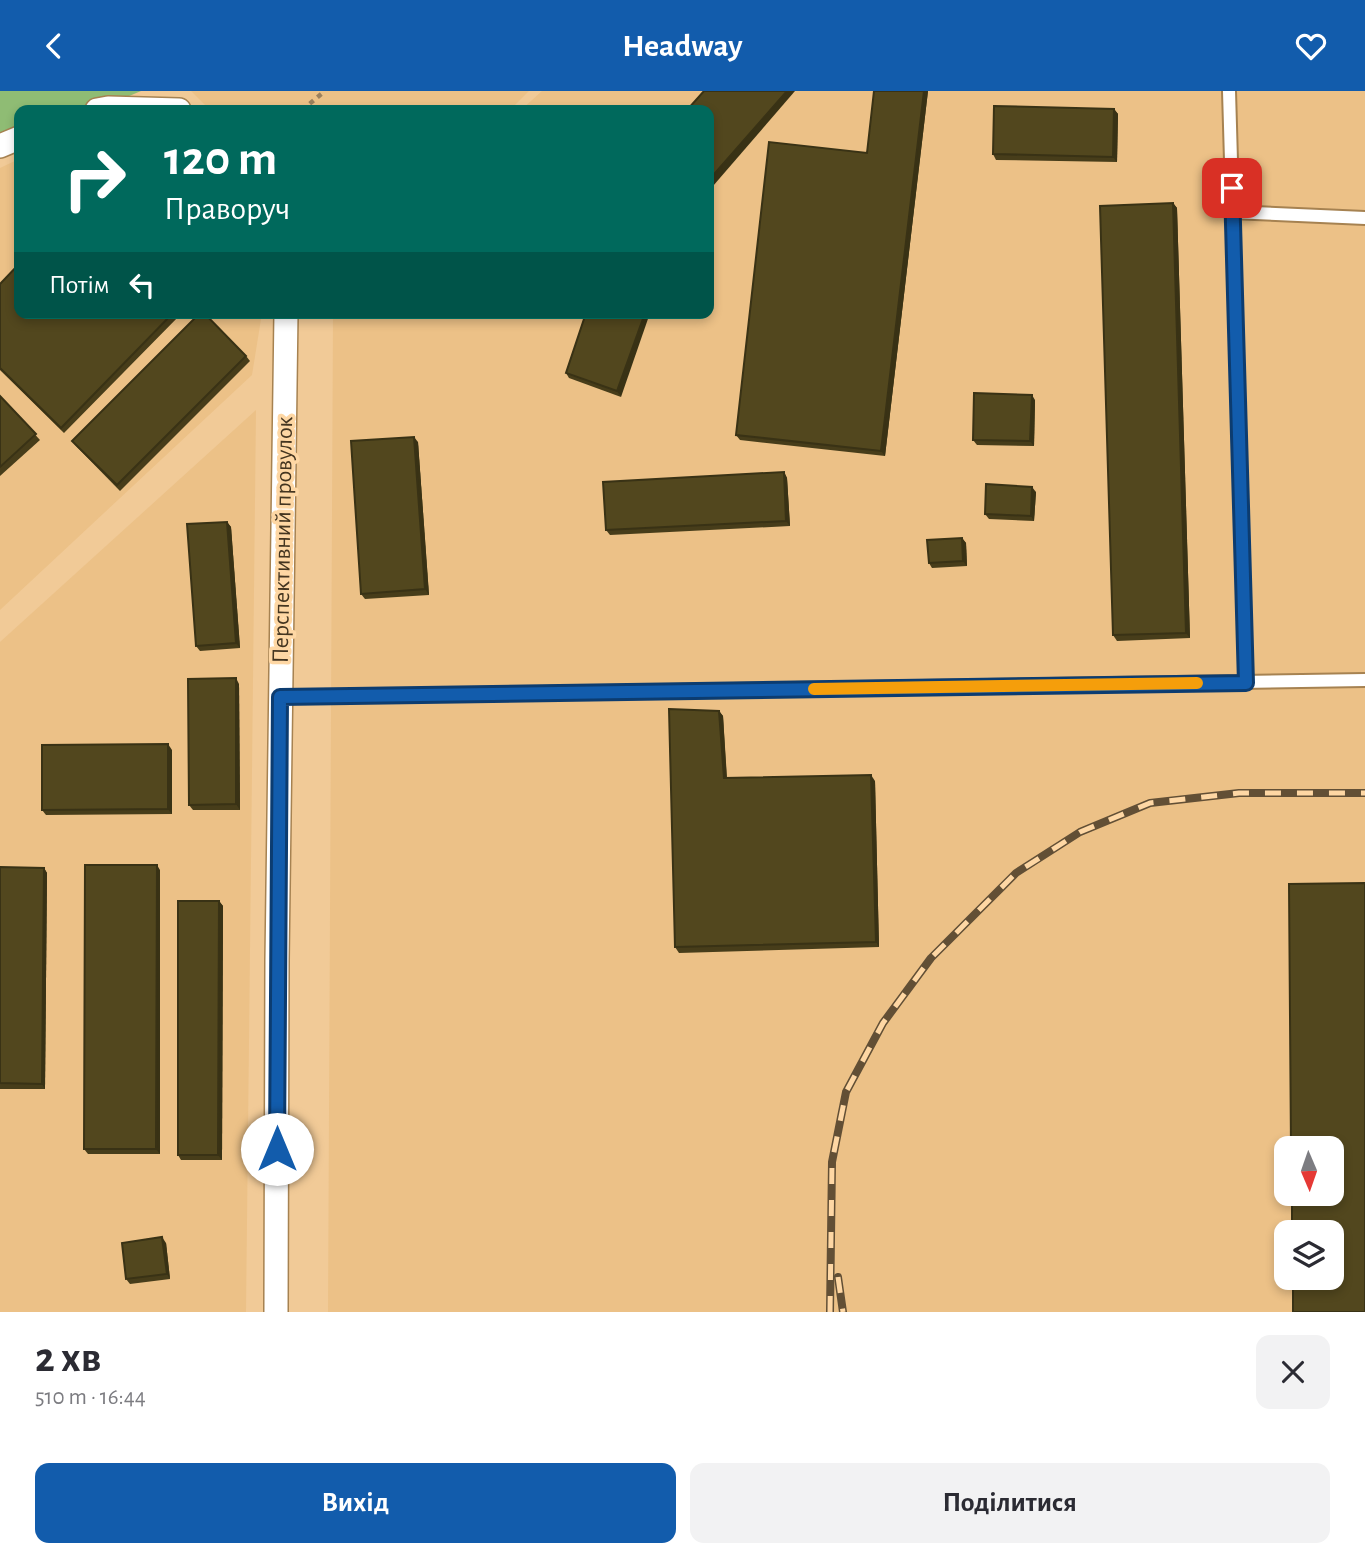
<!DOCTYPE html>
<html lang="uk">
<meta charset="utf-8">
<style>
:root{--surface:#fff;--page:#f2f2f3;--text:#2b2b33;--muted:#7c7c81;--accent:#125cac}
body{margin:0;font-family:"Alegreya Sans",sans-serif;background:var(--page);color:var(--text);height:100vh;display:flex;flex-direction:column;font-size:26px;white-space:nowrap}
*{box-sizing:border-box;margin:0}
p{font-size:23px;color:var(--muted)}
.icon{flex:none;width:38px;height:38px;fill:none;stroke:currentColor;stroke-width:2;stroke-linecap:round;stroke-linejoin:round}
.map{position:relative;height:1221px;overflow:hidden}
.side{display:flex;flex-direction:column;background:var(--surface);flex:1}
.side>*{flex:none}
.top-card{position:absolute;left:14px;top:14px;width:700px;height:214px;border-radius:14px;box-shadow:0 4px 10px #0003;background:#00695c;color:#fff;overflow:hidden}
.needle{width:46px;rotate:178deg}
.fabs{position:absolute;left:1274px;top:1045px;display:grid;gap:14px}
.fabs a{display:grid;place-items:center;width:70px;height:70px;border-radius:14px;background:var(--surface);box-shadow:0 4px 10px #0003;font-size:35px}
.pin{position:absolute;display:grid;place-items:center;width:60px;height:60px;color:#fff;margin:-30px;border-radius:14px;box-shadow:0 4px 10px #0006}
.me{position:absolute;width:77px;margin:-38px;rotate:0deg;stroke-linejoin:round;filter:drop-shadow(0 0 5px #0008)}
.turn{display:flex;align-items:center;gap:24px;height:147px;padding:0 35px;font-size:32px}
.turn .icon{width:91px;height:91px;stroke-width:2.5}
.turn b{display:block;font-size:49px;line-height:60px}
.then{display:flex;align-items:center;height:66px;padding:0 35px;background:#0003;gap:14px;font-size:26px}
.round{display:grid;place-items:center;flex:none;width:74px;height:74px;border-radius:14px;background:var(--page)}
.overview{display:flex;align-items:center;justify-content:space-between;height:119px;padding:0 35px}
h1{font-size:42px;font-weight:700;line-height:52px}
.cta{display:flex;gap:14px;margin-top:auto;padding:14px 35px}
.cta a{flex:1;height:80px;border-radius:14px;background:var(--accent);color:#fff;font-size:28px;font-weight:700;line-height:80px;text-align:center}
.cta a+a{background:var(--page);color:var(--text)}
header{display:flex;justify-content:space-between;align-items:center;height:91px;padding:0 35px;background:var(--accent);color:#fff;font-size:32px;font-weight:700}
.map>svg:first-child{display:block}
</style>
<header><svg class="icon" aria-label="back" viewBox="0 0 24 24"><path d="M15 5l-7 7 7 7"/></svg>Headway<svg class="icon" aria-label="heart" viewBox="0 0 24 24"><path d="M12 20l-8-8c-3-5 5-10 8-4 3-6 11-1 8 4z"/></svg></header>
<div class="map">
<svg width="1365" height="1221" viewBox="0 0 1365 1221">
<rect width="100%" height="100%" fill="#f1ca97"/>
<!-- built -->
<g fill="#ecc187" fill-rule="evenodd">
<polygon points="191,0 529,0 510,19 210,19"/>
<path d="M542 0H1365V1221H328L333 222H709V19H521ZM1286 1057H1332V1102H1286ZM1286 1141H1332V1186H1286Z"/>
<polygon points="19,68 19,222 262,222 252,284 0,519 0,77"/>
<polygon points="256,319 246,1221 0,1221 0,551"/>
</g>
<!-- green -->
<polygon fill="#8fbc74" points="0,0 141,0 96,19 19,19 19,52 0,60"/>
<g fill="none" stroke-linecap="round" stroke-linejoin="round">
<defs>
<g id="lane">
<polyline points="1229,0 1246,592"/>
<polyline points="1232,121 1365,127"/>
<polyline points="280,606 1365,589"/>
</g>
<g id="street">
<polyline points="97,19 108,17 179,19"/>
<polyline points="0,55 19,47"/>
<polyline points="276,1221 277,869 286,222"/>
</g>
</defs>
<!-- lane casing -->
<use href="#lane" stroke="#a68251" stroke-width="16"/>
<!-- street casing -->
<use href="#street" stroke="#a68251" stroke-width="26"/>
<!-- path -->
<polyline stroke="#9c805c" stroke-width="4.5" stroke-dasharray="5 5" stroke-linecap="butt" points="302,19 325,0"/>
<!-- lane -->
<use href="#lane" stroke="#fff" stroke-width="12"/>
<!-- street -->
<use href="#street" stroke="#fff" stroke-width="23"/>
<defs>
<g id="rail">
<polyline points="838,1186 843,1221"/>
<polyline points="830,1221 832,1071 846,1001 883,932 931,867 1016,782 1080,741 1150,712 1239,702 1365,702"/>
</g>
</defs>
<!-- rail casing -->
<use href="#rail" stroke="#624f35" stroke-width="8"/>
<!-- rail -->
<use href="#rail" stroke="#fed7a4" stroke-width="5" stroke-dasharray="16" stroke-linecap="butt"/>
</g>
<!-- wall -->
<g fill="#473d1a">
<polygon points="874,0 928,0 885,365 740,349 736,344 867,62"/>
<polygon points="1114,18 1118,23 1117,71 996,69 993,63"/>
<polygon points="1173,112 1177,117 1190,547 1117,550 1113,544"/>
<polygon points="0,193 19,222 182,222 64,342 0,279"/>
<polygon points="586,222 621,306 569,287 566,282"/>
<polygon points="246,265 250,270 120,400 76,355 72,350"/>
<polygon points="0,305 40,349 0,385"/>
<polygon points="1035,309 1034,355 977,354 973,349"/>
<polygon points="418,351 429,504 365,508 361,503"/>
<polygon points="784,381 787,387 790,435 610,444 606,439"/>
<polygon points="1036,401 1034,430 989,428 985,423"/>
<polygon points="227,431 231,436 240,557 200,560 196,555"/>
<polygon points="962,447 966,452 967,475 932,477 929,472"/>
<polygon points="239,593 240,719 193,719 189,714"/>
<polygon points="719,620 723,625 727,687 875,690 879,856 679,862 675,856"/>
<polygon points="172,659 172,723 46,724 42,719"/>
<polygon points="0,776 44,777 47,782 45,998 0,998"/>
<polygon points="160,779 160,1063 88,1063 84,1058"/>
<polygon points="219,810 223,815 222,1069 181,1069 178,1064"/>
<polygon points="166,1152 170,1188 130,1193 126,1188"/>
</g>
<!-- shaded-wall -->
<g fill="#393215">
<polygon points="787,0 795,0 713,95 709,89"/>
<polygon points="924,0 928,0 885,365 881,360"/>
<polygon points="1114,18 1118,23 1117,71 1113,66"/>
<polygon points="1173,112 1177,117 1190,547 1186,542"/>
<polygon points="645,222 650,222 621,306 617,300"/>
<polygon points="1032,304 1035,309 1034,355 1030,350"/>
<polygon points="414,346 418,351 429,504 425,498"/>
<polygon points="784,381 787,387 790,435 786,430"/>
<polygon points="1032,396 1036,401 1034,430 1031,425"/>
<polygon points="227,431 231,436 240,557 236,552"/>
<polygon points="962,447 966,452 967,475 963,470"/>
<polygon points="236,587 239,593 240,719 236,713"/>
<polygon points="719,620 723,625 727,692 724,687"/>
<polygon points="168,653 172,659 172,723 168,718"/>
<polygon points="871,684 875,690 879,856 876,851"/>
<polygon points="157,774 160,779 160,1063 156,1058"/>
<polygon points="44,777 47,782 45,998 42,993"/>
<polygon points="219,810 223,815 222,1069 218,1064"/>
<polygon points="162,1146 166,1152 170,1188 167,1183"/>
</g>
<!-- building -->
<g fill="#52471e" stroke="#393215" stroke-width="2">
<polygon points="704,0 787,0 709,89 709,19 687,19"/>
<polygon points="874,0 924,0 881,360 736,344 769,51 867,62"/>
<polygon points="994,15 1114,18 1113,66 993,63"/>
<polygon points="1173,112 1186,542 1113,544 1100,115"/>
<polygon points="19,173 19,222 173,222 61,337 0,277 0,193"/>
<polygon points="200,222 204,222 246,265 117,394 72,350"/>
<polygon points="586,222 645,222 617,300 566,282"/>
<polygon points="974,302 1032,304 1030,350 973,349"/>
<polygon points="0,305 36,343 0,376"/>
<polygon points="414,346 425,498 361,503 351,350"/>
<polygon points="784,381 786,430 606,439 603,391"/>
<polygon points="986,393 1032,396 1031,425 985,423"/>
<polygon points="227,431 236,552 196,555 187,433"/>
<polygon points="962,447 963,470 929,472 927,449"/>
<polygon points="236,587 236,713 189,714 188,588"/>
<polygon points="669,618 719,620 724,687 871,684 876,851 675,856"/>
<polygon points="168,653 168,718 42,719 42,654"/>
<polygon points="85,774 157,774 156,1058 84,1058"/>
<polygon points="0,776 44,777 42,993 0,992"/>
<polygon points="1365,792 1365,1221 1293,1221 1293,1186 1332,1186 1332,1141 1292,1141 1292,1102 1332,1102 1332,1057 1291,1057 1289,793"/>
<polygon points="178,810 219,810 218,1064 178,1064"/>
<polygon points="162,1146 167,1183 126,1188 122,1152"/>
</g>
<g fill="none" stroke-linecap="round" stroke-linejoin="round">
<defs>
<polyline id="route" points="277,1058 280,606 1246,592 1232,97"/>
</defs>
<!-- route casing -->
<use href="#route" stroke="#0c3c70" stroke-width="18"/>
<!-- route -->
<use href="#route" stroke="#125cac" stroke-width="12"/>
<!-- slow -->
<polyline stroke="#f59e0b" stroke-width="12" points="814,598 1197,592"/>
</g>
<g text-anchor="middle" stroke-width="7" stroke-linejoin="round" paint-order="stroke">
<!-- street labels -->
<g font-size="24" fill="#443520" stroke="#fed7a4">
<text transform="translate(282 449) rotate(-89)" y="8">Перспективний провулок</text>
</g>
</g>
</svg>
<div class="fabs">
<a><svg class="needle" viewBox="-14 -14 28 28"><path d="M0-13l5 13h-10z" fill="#e53935"/><path d="M0 13l5-13h-10z" fill="#7c7c81"/></svg></a>
<a><svg class="icon" aria-label="layers" viewBox="0 0 24 24"><path d="M12 4l9 5-9 5-9-5zM3 14l9 5 9-5"/></svg></a>
</div>
<div class="pin" style="left:1232px;top:97px;background:#d93025"><svg class="icon" aria-label="arrive" viewBox="0 0 24 24"><path d="M6 21V4h12l-3 4 3 4H6"/></svg></div>
<svg class="me" style="left:277px;top:1058px" viewBox="-20 -20 40 40"><circle r="19" fill="#fff"/><path d="M0-13L10 11 0 6-10 11z" fill="#125cac"/></svg>
<div class="top-card">
<div class="turn"><svg class="icon" aria-label="right" viewBox="0 0 24 24"><path d="M7 20v-9h11M14 6l5 5-5 5"/></svg><div><b>120 m</b>Праворуч</div></div>
<div class="then">Потім<svg class="icon" aria-label="left" viewBox="0 0 24 24"><path d="M17 20v-9H6M10 6l-5 5 5 5"/></svg></div>
</div>
</div>
<section class="side">
<div class="overview"><div><h1>2 хв</h1><p>510 m · 16:44</p></div><a class="round"><svg class="icon" aria-label="close" viewBox="0 0 24 24"><path d="M6 6l12 12M18 6L6 18"/></svg></a></div>
<div class="cta"><a>Вихід</a><a>Поділитися</a></div>
</section>
